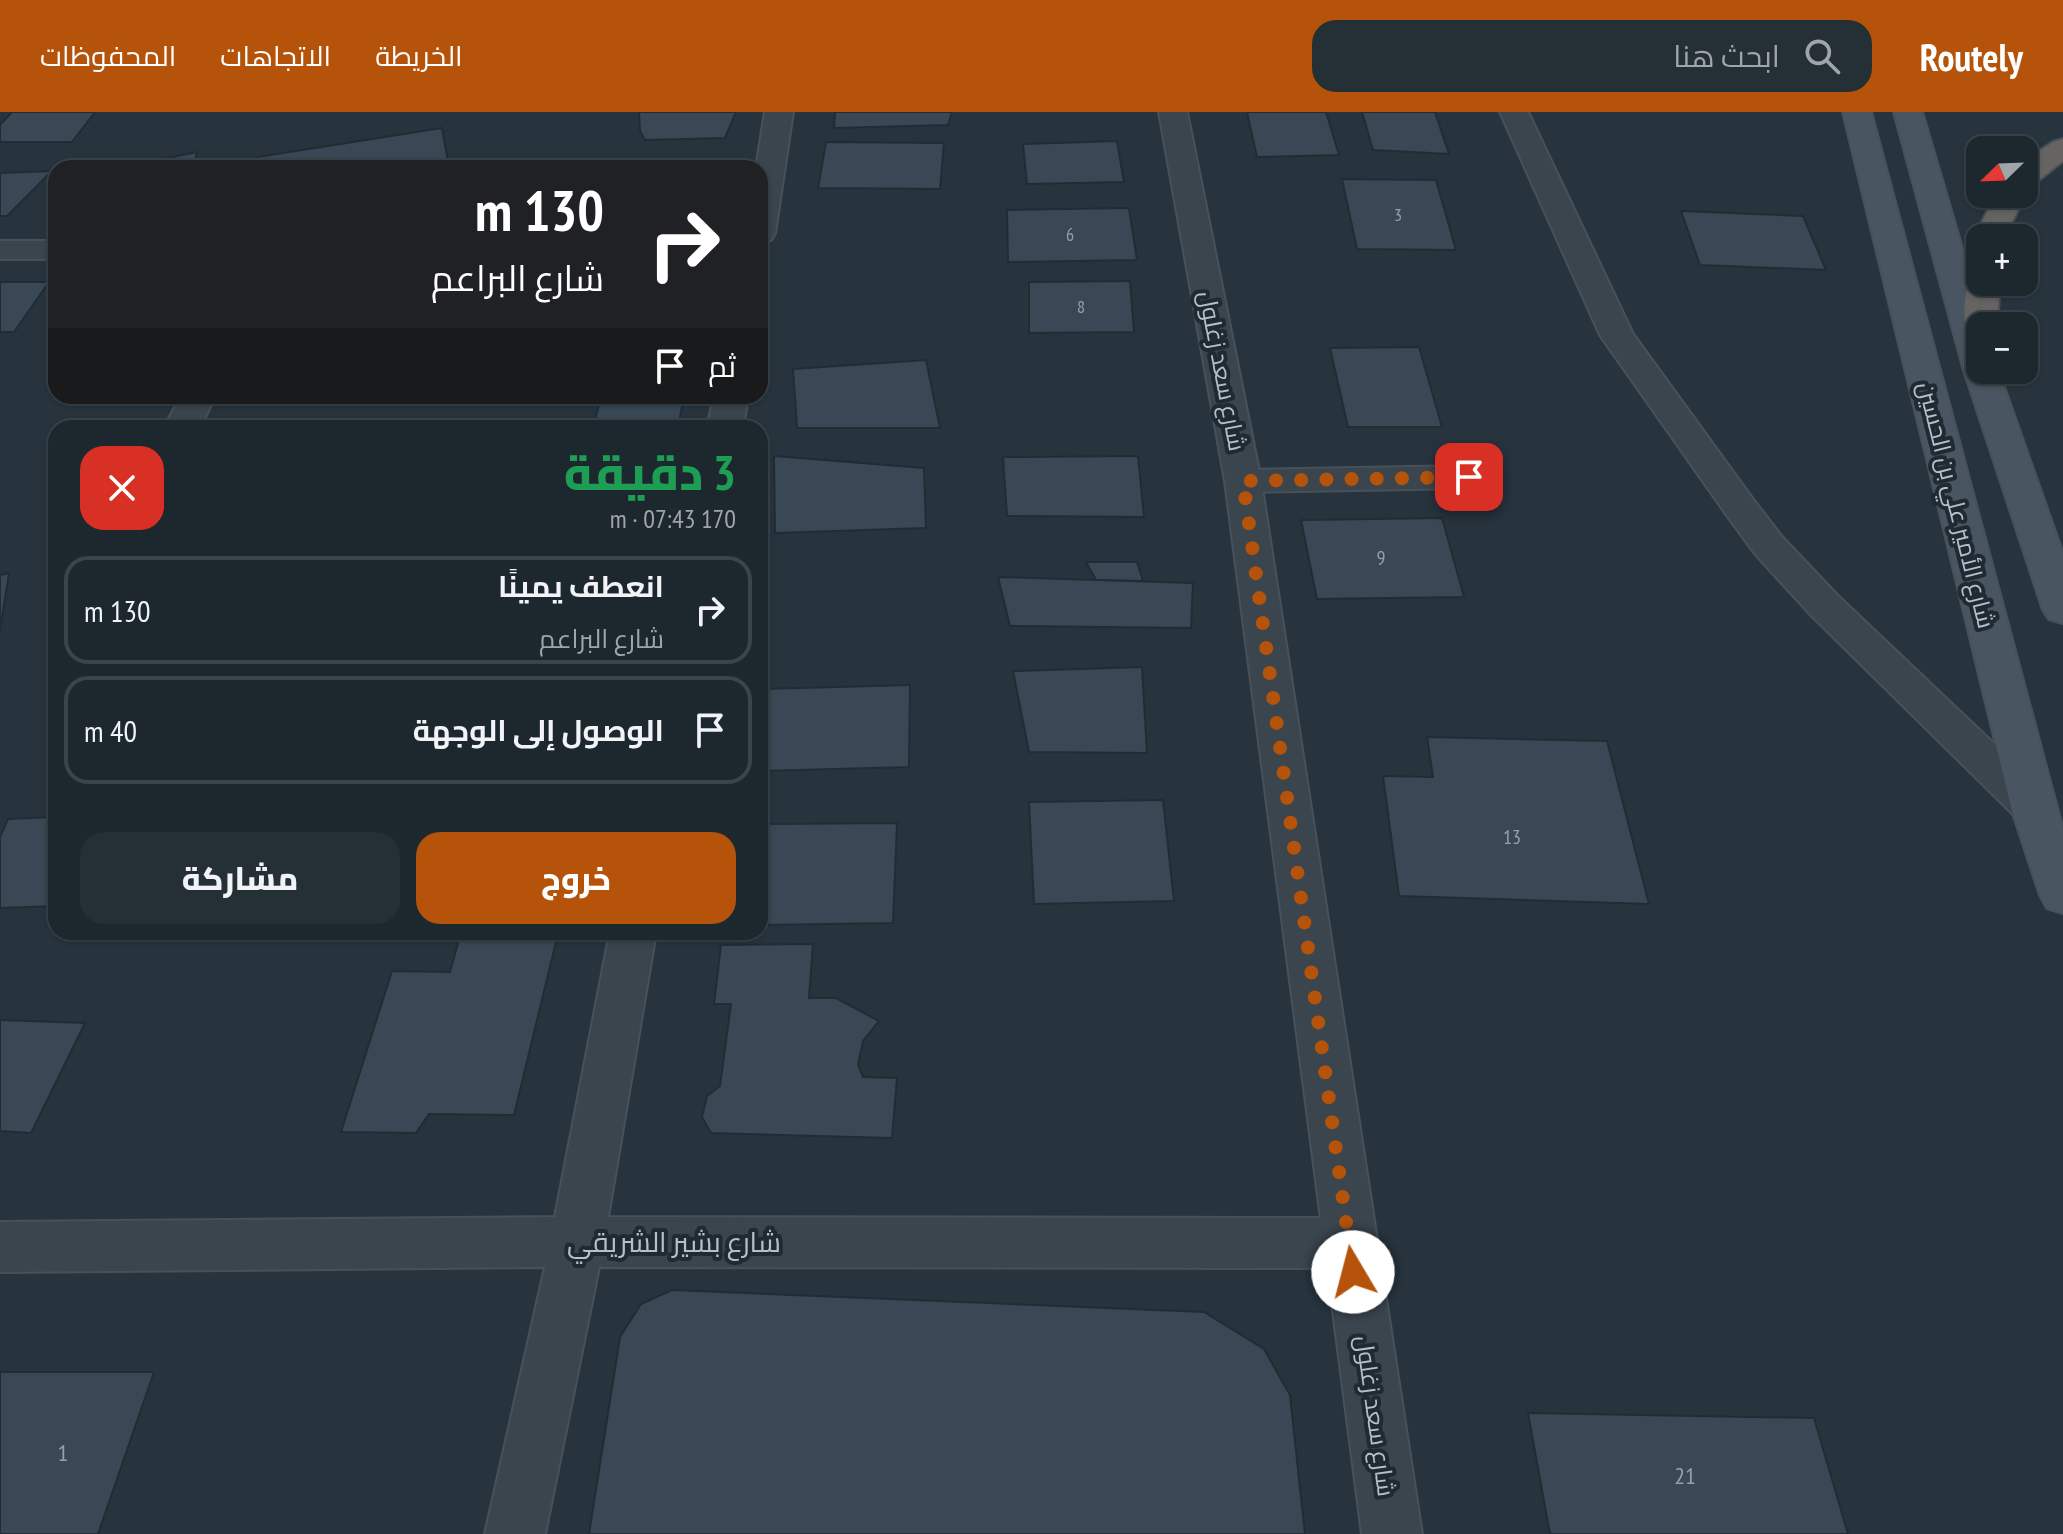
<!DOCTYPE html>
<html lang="ar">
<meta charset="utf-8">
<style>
:root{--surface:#1d272e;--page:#252f36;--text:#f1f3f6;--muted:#a0a5aa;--line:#3b444a;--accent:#b45309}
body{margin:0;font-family:"PT Sans Narrow",Cairo,sans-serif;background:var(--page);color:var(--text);direction:rtl;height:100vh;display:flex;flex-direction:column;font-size:30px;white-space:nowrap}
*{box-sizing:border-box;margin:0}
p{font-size:26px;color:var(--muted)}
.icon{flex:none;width:44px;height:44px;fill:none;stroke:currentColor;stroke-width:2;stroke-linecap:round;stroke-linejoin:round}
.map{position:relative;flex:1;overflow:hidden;direction:ltr}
.sheet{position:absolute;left:48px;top:308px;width:720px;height:520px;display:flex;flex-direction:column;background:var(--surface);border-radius:24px;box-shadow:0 2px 6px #0004,0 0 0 2px var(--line);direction:rtl}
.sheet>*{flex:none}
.guide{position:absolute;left:48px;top:48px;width:720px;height:244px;border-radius:24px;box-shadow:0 2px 6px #0004,0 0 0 2px var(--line);direction:rtl;background:#202124;color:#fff;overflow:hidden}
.needle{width:52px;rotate:247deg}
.controls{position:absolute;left:1966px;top:24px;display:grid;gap:16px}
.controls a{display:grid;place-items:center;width:72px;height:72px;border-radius:16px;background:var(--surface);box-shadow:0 2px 6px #0004,0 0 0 2px var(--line);font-size:40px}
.pin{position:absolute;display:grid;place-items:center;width:68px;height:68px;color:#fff;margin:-34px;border-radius:16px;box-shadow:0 4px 12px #0006}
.me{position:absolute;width:88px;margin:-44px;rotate:352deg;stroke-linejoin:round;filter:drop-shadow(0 0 6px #0008)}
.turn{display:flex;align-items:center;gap:28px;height:168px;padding:0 32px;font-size:36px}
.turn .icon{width:104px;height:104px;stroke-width:2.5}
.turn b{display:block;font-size:56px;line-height:68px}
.then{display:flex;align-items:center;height:76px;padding:0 32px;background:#0003;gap:16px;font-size:30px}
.round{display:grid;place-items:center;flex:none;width:84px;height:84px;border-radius:24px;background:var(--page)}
.overview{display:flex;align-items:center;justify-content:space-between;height:136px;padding:0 32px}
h1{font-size:48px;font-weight:800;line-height:60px;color:#1e9e55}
.button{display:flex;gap:16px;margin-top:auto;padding:16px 32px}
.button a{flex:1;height:92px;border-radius:24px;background:var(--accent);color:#fff;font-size:32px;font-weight:800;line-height:92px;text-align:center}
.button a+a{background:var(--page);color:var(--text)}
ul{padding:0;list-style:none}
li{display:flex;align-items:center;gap:24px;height:108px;margin:0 16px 12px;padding:0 16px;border:4px solid var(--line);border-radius:24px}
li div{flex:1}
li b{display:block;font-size:30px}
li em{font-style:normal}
header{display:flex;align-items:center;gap:48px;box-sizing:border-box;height:112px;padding:0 40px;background:var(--accent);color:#fff}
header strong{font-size:38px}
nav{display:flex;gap:44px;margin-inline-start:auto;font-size:28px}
.search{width:560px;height:72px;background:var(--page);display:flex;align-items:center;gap:20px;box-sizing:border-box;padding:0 28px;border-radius:24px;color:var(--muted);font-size:30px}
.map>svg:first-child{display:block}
</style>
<header>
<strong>Routely</strong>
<div class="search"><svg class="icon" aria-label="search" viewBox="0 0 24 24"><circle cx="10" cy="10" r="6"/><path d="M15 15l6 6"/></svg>ابحث هنا</div>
<nav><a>الخريطة</a><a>الاتجاهات</a><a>المحفوظات</a></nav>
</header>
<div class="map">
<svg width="2063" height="1422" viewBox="0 0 2063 1422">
<rect width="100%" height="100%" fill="#27343e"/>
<!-- building -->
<g fill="#394854" stroke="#212c35" stroke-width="2">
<polygon points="12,0 95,0 72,30 0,30 0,13"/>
<polygon points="736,0 725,26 645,28 640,19 639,0"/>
<polygon points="835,0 952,0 948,13 834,16"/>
<polygon points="1247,0 1326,0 1339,43 1257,45"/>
<polygon points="1362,0 1435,0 1449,42 1373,38"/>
<polygon points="442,16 449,56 253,56 258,45"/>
<polygon points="1117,29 1124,70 1027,72 1023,32"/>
<polygon points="826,30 944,31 940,77 818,76"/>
<polygon points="197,40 193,56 119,56"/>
<polygon points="731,48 726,56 591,56 592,52"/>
<polygon points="52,59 7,104 0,104 0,61"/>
<polygon points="1342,67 1436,68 1456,138 1357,137"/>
<polygon points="1129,96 1137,148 1008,150 1007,98"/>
<polygon points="1681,99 1803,104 1826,158 1700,153"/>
<polygon points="1130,169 1134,220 1029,221 1029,170"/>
<polygon points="0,170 49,170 14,220 0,220"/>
<polygon points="1419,235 1442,315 1348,315 1330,236"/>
<polygon points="926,248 940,316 797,316 793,257"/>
<polygon points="601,284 684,284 678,316 593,316"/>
<polygon points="774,344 924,356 926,416 775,421"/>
<polygon points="1138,344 1144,405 1007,404 1003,345"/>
<polygon points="1442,406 1464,485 1317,487 1301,408"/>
<polygon points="1086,450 1137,450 1143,469 1096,468"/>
<polygon points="9,461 0,519 0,463"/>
<polygon points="998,465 1193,471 1191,516 1010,514"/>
<polygon points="1142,555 1147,641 1029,640 1013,559"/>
<polygon points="910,573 909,655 760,659 760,577"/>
<polygon points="1427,625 1607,629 1649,792 1399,784 1383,664 1433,665"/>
<polygon points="1163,688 1174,789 1034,792 1029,690"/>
<polygon points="56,705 56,794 0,796 0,725 8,707"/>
<polygon points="897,711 893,811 760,813 760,712"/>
<polygon points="460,824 557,826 514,1003 429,1002 416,1021 341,1020 392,859 450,860"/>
<polygon points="813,832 809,886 836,886 879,909 863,929 858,953 863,965 897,966 892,1026 711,1021 702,1005 707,984 720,974 731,892 714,892 721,833"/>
<polygon points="0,908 85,911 31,1021 0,1019"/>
<polygon points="672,1178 1204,1200 1264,1237 1290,1283 1305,1422 589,1422 620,1225 641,1192"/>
<polygon points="0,1260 154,1260 98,1422 0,1422"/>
<polygon points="1528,1301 1814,1306 1848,1422 1550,1422"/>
</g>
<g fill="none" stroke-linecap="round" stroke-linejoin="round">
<defs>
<g id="minor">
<polygon points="765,0 793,0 775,121 771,128 760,130 760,56 756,56"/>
<polygon points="1500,0 1528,0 1633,222 1752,386 1782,425 1838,484 2048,683 2055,695 2048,707 2033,712 2018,707 1810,502 1756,443 1726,402 1600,223"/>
<rect x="0" y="129" width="56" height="18"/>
<polygon points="181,284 215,284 200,316 164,316"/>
<polygon points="714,284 748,284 743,316 707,316"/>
<polygon points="1469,354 1482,357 1487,365 1482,373 1469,376 1243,380 1230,377 1225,369 1230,361 1243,358"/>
<polygon points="610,820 656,820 608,1105 1349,1106 1368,1113 1376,1131 1368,1149 1349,1156 599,1155 545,1422 485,1422 545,1155 0,1160 0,1110 555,1105"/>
</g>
<polygon id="tertiary" points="1159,0 1187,0 1261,369 1422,1422 1362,1422 1225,369"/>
<g id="secondary">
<polygon points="1843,0 1871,0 2063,718 2063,801 2047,796 2040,783 2011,695"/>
<polygon points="1894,0 1922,0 1985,214 1980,214 1980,258 1998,258 2063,442 2063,511 2049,507 2043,498 1963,255"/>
</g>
<g id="trunk">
<polygon points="2063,27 2063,49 2034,72 2024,75 2024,49 2053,30"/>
<polygon points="2024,79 2026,82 2004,126 1980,126 1978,133 1974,126 1996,82 2024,82"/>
<path d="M1980 161V170H2000L1997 214H1980V224L1969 221C1961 209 1964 176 1973 163Z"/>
</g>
</defs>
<!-- minor casing -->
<use href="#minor" stroke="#47515a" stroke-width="4"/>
<!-- tertiary casing -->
<use href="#tertiary" stroke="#47515a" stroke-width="4"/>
<!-- secondary casing -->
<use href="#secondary" stroke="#47515a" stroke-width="4"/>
<!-- trunk casing -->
<use href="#trunk" stroke="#455059" stroke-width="4"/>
<!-- minor -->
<use href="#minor" fill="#3b454e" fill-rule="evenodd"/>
<!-- tertiary -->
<use href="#tertiary" fill="#3b454e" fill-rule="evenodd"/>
<!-- secondary -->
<use href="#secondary" fill="#495561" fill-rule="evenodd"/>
<!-- trunk -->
<use href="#trunk" fill="#666463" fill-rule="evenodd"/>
</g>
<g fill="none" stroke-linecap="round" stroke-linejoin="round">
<!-- route -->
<polyline stroke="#b45309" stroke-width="14" stroke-dasharray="0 25.2" points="1353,1160 1243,369 1469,365"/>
</g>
<g text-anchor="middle" stroke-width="8" stroke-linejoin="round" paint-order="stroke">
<!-- far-number labels -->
<g font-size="18" fill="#96a0aa">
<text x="1398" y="109">3</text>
<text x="1070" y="129">6</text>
<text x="1081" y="201">8</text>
</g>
<!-- number labels -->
<g font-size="20" fill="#96a0aa">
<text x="1381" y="453">9</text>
<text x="1512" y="732">13</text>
</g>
<!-- street labels -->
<g font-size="24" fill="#b7c0c9" stroke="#1f2a33">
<text transform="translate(1222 259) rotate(79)" y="8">شارع سعد زغلول</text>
<text transform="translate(1956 393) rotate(76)" y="8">شارع الأمير علي بن الحسين</text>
<text transform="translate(1375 1304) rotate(82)" y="8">شارع سعد زغلول</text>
</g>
<!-- near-number labels -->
<g font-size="24" fill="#96a0aa">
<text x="63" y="1349">1</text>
<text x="1685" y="1372">21</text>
</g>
<!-- near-street labels -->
<g font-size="28" fill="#b7c0c9" stroke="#1f2a33">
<text x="674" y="1140">شارع بشير الشريقي</text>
</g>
</g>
</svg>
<div class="controls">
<a><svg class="needle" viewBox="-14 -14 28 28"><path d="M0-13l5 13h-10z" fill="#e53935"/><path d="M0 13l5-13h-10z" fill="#a0a5aa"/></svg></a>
<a>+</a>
<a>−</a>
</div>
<div class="pin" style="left:1469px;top:365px;background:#d93025"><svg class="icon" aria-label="arrive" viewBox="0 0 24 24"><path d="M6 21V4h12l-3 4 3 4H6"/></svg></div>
<svg class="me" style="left:1353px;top:1160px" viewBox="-20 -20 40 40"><circle r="19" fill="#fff"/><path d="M0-13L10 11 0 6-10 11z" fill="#b45309"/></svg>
<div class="guide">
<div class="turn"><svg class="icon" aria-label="right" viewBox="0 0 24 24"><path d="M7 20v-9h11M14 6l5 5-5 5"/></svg><div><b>130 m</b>شارع البراعم</div></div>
<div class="then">ثم<svg class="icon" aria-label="arrive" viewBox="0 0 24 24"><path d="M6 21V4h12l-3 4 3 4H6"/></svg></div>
</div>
<section class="sheet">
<div class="overview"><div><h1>3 دقيقة</h1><p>170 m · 07:43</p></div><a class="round" style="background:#d93025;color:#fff"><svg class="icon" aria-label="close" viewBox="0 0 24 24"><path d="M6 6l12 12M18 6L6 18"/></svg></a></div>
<ul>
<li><svg class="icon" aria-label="right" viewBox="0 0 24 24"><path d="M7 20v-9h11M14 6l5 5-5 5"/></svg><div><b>انعطف يمينًا</b><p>شارع البراعم</p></div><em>130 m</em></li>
<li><svg class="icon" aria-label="arrive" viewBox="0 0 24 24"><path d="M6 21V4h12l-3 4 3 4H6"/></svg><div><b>الوصول إلى الوجهة</b></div><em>40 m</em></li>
</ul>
<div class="button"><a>خروج</a><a>مشاركة</a></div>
</section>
</div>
